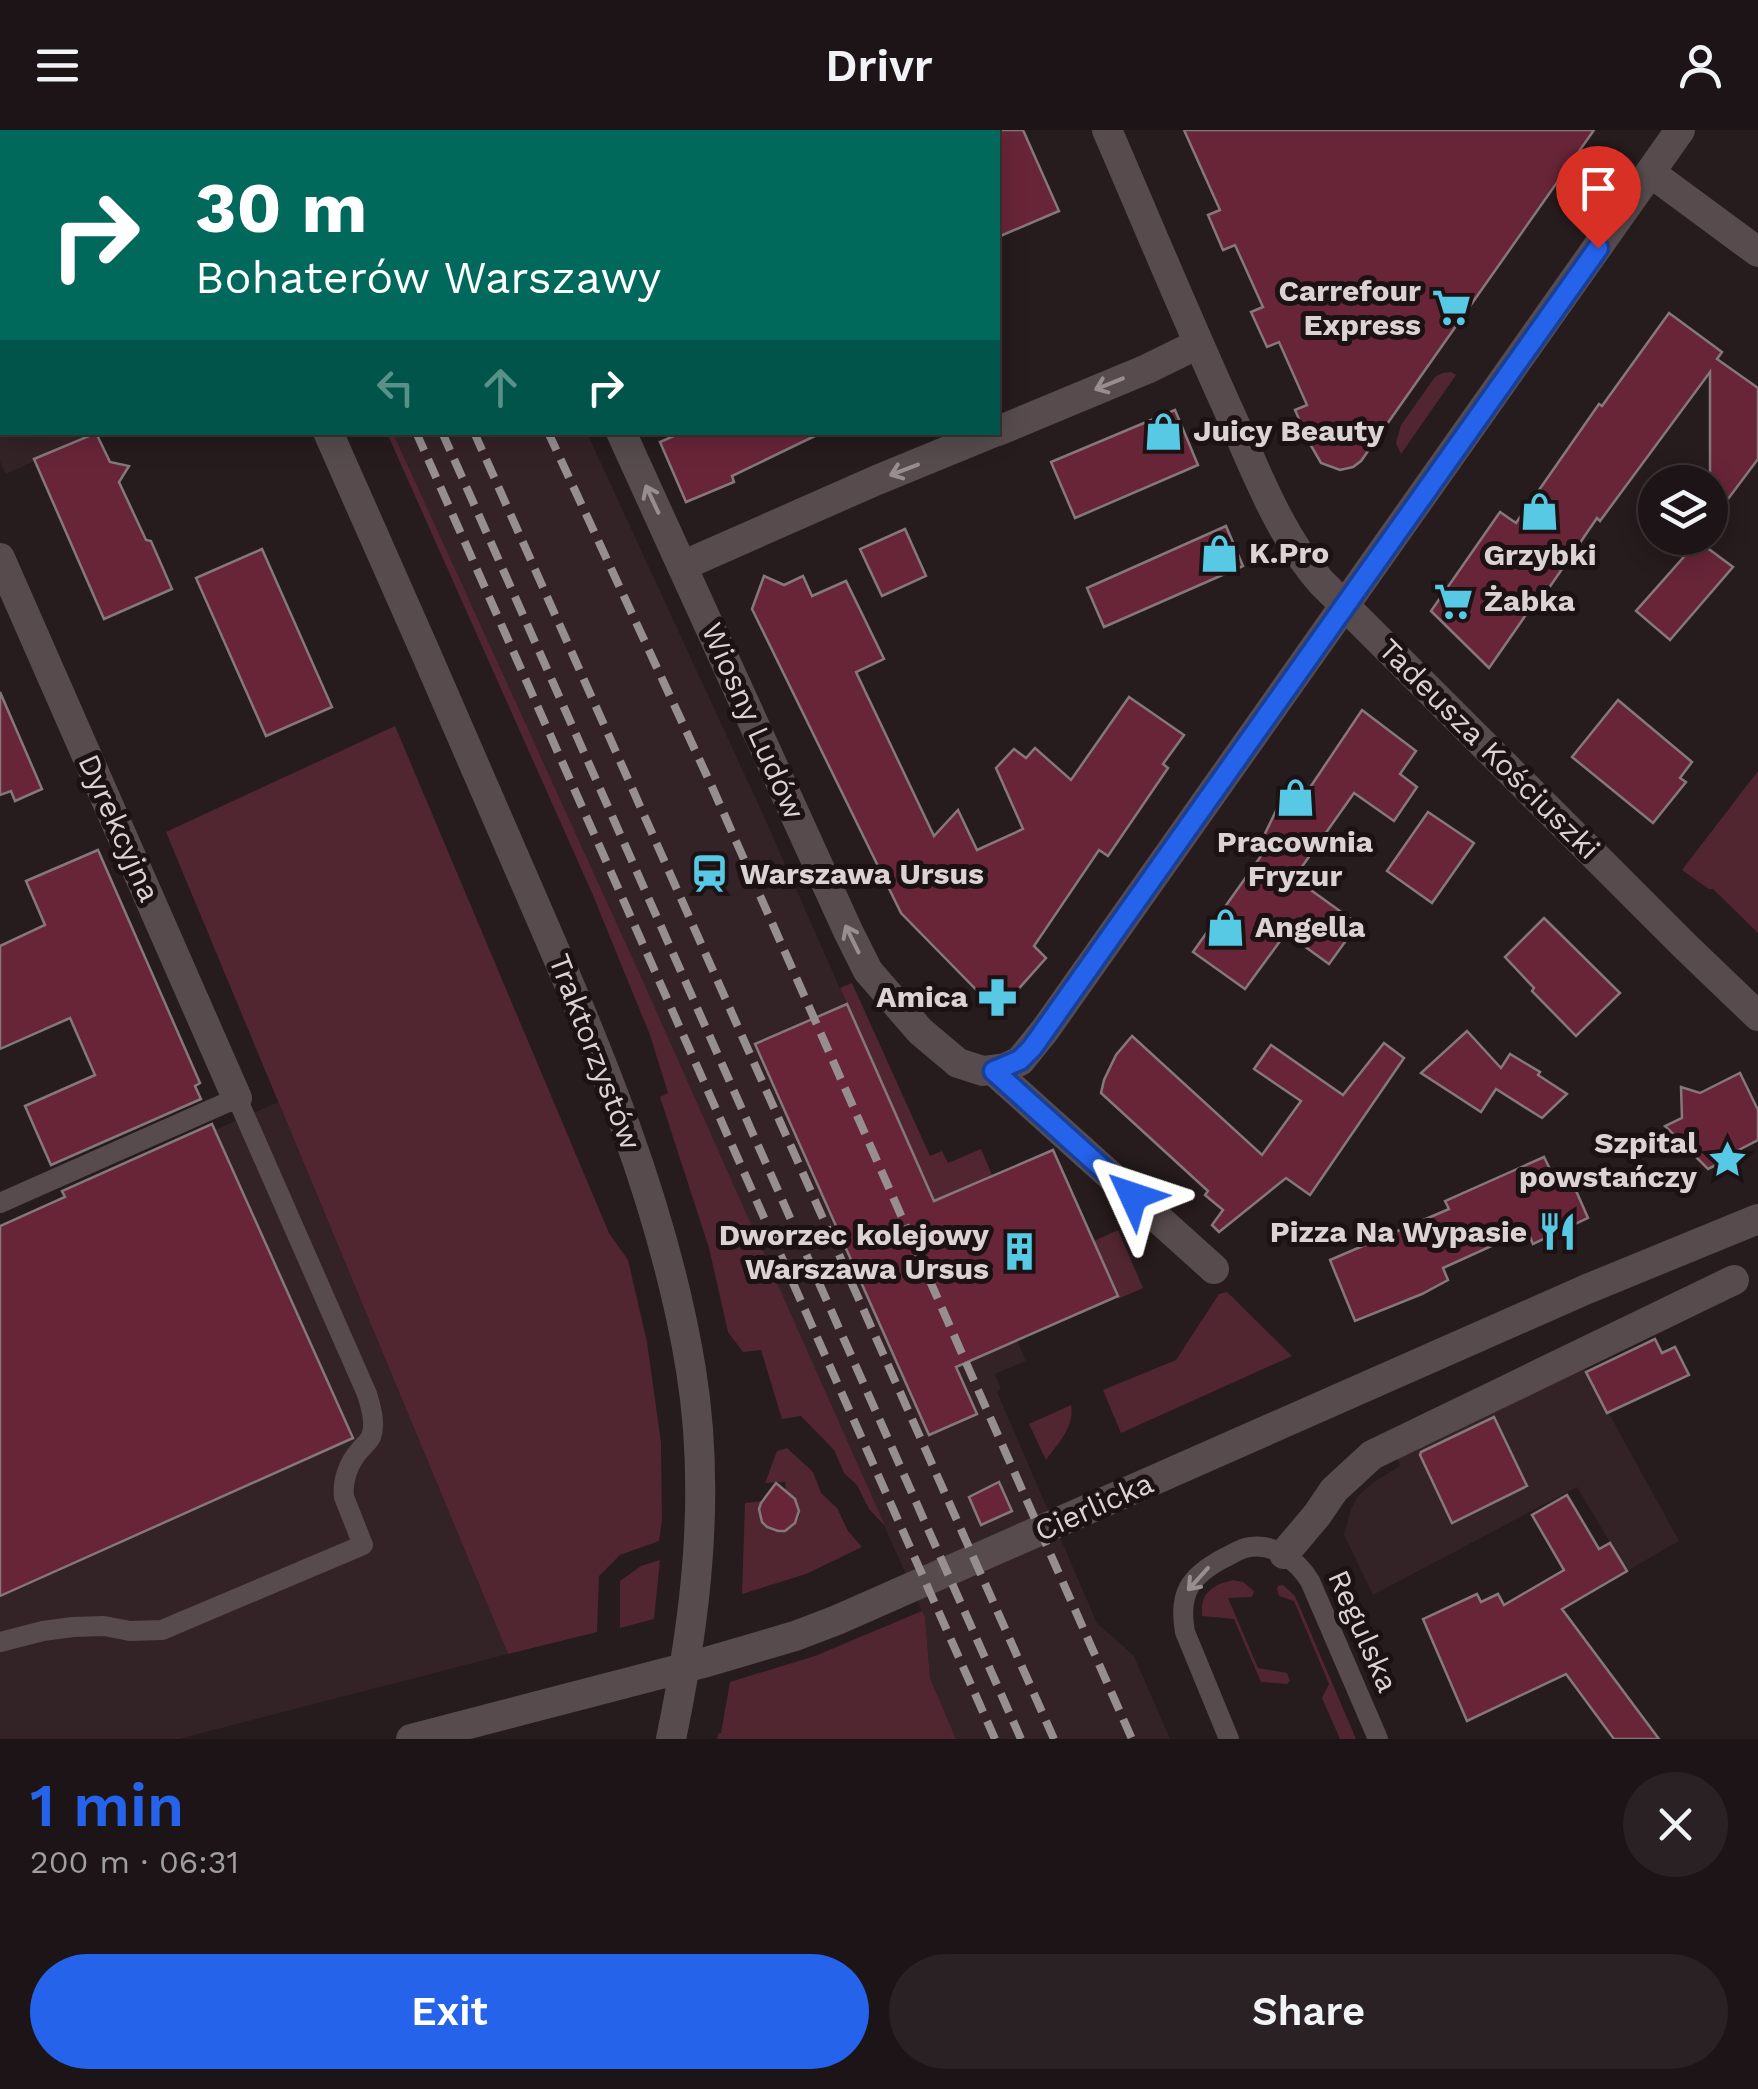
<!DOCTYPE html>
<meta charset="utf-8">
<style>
:root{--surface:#1c1416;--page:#292123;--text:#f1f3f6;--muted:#a09ea1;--line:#3a3335;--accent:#2563eb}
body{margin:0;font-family:"Work Sans",sans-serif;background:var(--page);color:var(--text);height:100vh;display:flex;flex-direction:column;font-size:38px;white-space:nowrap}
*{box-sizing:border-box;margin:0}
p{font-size:32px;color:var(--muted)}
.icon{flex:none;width:55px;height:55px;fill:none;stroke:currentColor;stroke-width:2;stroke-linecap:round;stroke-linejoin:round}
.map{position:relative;height:1609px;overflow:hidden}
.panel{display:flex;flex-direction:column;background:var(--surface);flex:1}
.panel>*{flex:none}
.guide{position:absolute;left:0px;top:0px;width:1000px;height:305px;box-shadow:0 5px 25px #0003,0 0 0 2px var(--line);background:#00695c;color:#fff;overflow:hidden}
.tools{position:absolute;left:1638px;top:335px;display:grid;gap:20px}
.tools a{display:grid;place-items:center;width:90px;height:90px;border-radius:50%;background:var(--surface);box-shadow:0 5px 25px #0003,0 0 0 2px var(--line);font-size:50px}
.pin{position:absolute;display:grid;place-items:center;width:85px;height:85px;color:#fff;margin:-102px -42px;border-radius:50% 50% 50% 0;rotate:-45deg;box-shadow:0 0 10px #0007}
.pin .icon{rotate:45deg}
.me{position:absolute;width:110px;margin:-55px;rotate:312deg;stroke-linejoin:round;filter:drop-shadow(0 0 8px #0008)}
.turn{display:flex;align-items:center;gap:35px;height:210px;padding:0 30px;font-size:45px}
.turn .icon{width:130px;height:130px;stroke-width:2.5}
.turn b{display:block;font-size:70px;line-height:85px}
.lanes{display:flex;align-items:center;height:95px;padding:0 30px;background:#0003;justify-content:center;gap:50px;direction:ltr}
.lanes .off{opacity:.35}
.round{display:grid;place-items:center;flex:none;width:105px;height:105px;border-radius:52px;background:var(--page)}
.head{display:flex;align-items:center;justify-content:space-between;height:170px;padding:0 30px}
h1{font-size:60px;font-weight:600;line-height:75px;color:var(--accent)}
.primary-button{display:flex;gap:20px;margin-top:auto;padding:20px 30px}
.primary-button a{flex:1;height:115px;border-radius:60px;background:var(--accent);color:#fff;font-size:40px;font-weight:600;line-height:115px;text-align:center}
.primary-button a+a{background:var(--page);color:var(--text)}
header{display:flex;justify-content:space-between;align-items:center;height:130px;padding:0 30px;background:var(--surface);font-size:45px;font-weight:600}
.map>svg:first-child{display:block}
</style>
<header><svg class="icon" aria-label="menu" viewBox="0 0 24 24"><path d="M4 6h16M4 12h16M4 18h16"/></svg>Drivr<svg class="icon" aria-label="person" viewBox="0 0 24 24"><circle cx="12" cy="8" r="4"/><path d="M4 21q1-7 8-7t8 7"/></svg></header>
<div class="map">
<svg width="1758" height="1609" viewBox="0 0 1758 1609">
<rect width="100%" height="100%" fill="#261b1d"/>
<!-- built -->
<g fill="#342326">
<polygon points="2,229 2,302 96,303 6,344 0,331 0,234"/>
<polygon points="393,303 587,303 761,680 935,1073 1014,1203 1026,1231 995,1244 1001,1259 997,1262 1097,1493 1134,1526 1170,1609 956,1609 930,1548 925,1488 922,1481 643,851"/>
<polygon points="278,972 508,1524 179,1609 0,1609 0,1096"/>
<polygon points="1583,1236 1679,1411 1627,1441 1577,1357 1373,1465 1344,1405 1351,1379 1358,1366 1374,1352 1400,1336 1396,1324"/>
</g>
<!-- green -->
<g fill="#522630">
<polygon points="1451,242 1456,245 1401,324 1396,313 1401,295 1435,247 1443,243"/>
<polygon points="387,303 393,303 643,851 885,1396 869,1379 857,1355 844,1343 834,1320 801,1286 782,1289 761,1220 743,1222 728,1202 709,1118 660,967 668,963 650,905 592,763"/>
<polygon points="395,596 609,1103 628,1130 647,1212 661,1313 662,1390 659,1411 620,1425 599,1446 597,1502 508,1524 166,702"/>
<polygon points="1758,641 1758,803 1713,759 1709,759 1682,740"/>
<polygon points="852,853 930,1026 942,1021 948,1033 981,1019 992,1045 935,1071 840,858"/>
<polygon points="1118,1100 1143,1158 1118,1169 1092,1112"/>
<polygon points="1227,1162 1292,1226 1121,1303 1103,1260 1176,1230 1219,1164"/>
<path d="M1071 1275C1075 1297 1058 1313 1046 1330L1029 1294Z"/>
<path d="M787 1318 813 1342 821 1363 837 1378 848 1401 862 1417 806 1444 742 1464 745 1373 763 1371C742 1423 834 1395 786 1364L785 1352 765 1353 777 1321Z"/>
<polygon points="660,1430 654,1489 620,1498 620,1451 641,1436"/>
<path d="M1233 1450 1243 1452 1254 1461 1252 1467 1228 1468 1258 1538 1287 1543 1290 1551 1287 1554 1261 1552 1234 1489 1202 1486C1200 1463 1212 1455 1233 1450Z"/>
<polygon points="1283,1455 1295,1466 1356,1609 1340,1609 1322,1568 1329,1554 1294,1471 1279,1466 1277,1459 1278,1456"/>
<polygon points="922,1481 925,1487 930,1548 956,1609 717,1609 719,1603 721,1603 730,1552 815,1526"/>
</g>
<!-- building -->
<g fill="#682538" stroke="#85787a" stroke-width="2.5">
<polygon points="998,0 1023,0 1059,81 998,107"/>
<polygon points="1184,0 1594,0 1361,331 1353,337 1340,340 1321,333 1310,314 1295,280 1307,275 1279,212 1267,217 1251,182 1263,177 1235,115 1223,120 1208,85 1220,80"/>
<polygon points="1669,183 1722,222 1717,229 1758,258 1758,329 1710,393 1710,242 1600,391 1597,388 1549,458 1546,456 1489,538 1431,481 1500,382 1516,393 1599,274 1602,276"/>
<polygon points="1175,280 1198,335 1075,388 1051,332"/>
<polygon points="683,302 823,302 732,346 734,352 686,372 660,312"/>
<polygon points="96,303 110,332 129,336 119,352 146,410 151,411 172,459 104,489 34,329"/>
<polygon points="1226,396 1243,436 1104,497 1087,458"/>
<polygon points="905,399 926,446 882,466 860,419"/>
<polygon points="1698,411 1733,437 1670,510 1636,481"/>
<polygon points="262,419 332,577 266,606 196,448"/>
<polygon points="764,446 784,455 803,446 812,466 846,451 884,529 856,542 934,706 958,680 977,720 1023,699 996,638 1014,619 1026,628 1035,618 1071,650 1129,567 1184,605 1163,634 1168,638 1108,726 1099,720 1034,816 1046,828 998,882 901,783 752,479"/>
<polygon points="0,562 42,659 15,671 11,661 0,665"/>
<polygon points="1618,570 1692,632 1680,648 1686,652 1653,693 1572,627"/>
<polygon points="1362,580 1416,621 1400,644 1417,657 1394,691 1354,663 1294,748 1358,794 1329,834 1286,803 1245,859 1193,822 1261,726 1256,722 1292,648 1309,659"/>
<polygon points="1428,682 1474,713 1432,773 1387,741"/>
<polygon points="98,720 200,953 195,956 201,969 51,1035 25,976 95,945 70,888 0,919 0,816 45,795 26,751"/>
<polygon points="1544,788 1620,863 1576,906 1532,861 1534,858 1505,827"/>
<polygon points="847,874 934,1071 1053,1020 1118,1166 956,1237 977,1284 929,1305 755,914"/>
<polygon points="1467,901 1501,938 1510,924 1540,942 1538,945 1567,964 1542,988 1496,959 1481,982 1421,943"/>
<polygon points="1132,906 1262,1025 1301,971 1254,939 1271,915 1343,965 1384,913 1404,928 1310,1065 1286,1048 1219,1102 1212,1095 1223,1080 1205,1065 1208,1061 1101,963 1104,950 1116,925"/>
<polygon points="1740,943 1758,980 1758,1010 1731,1024 1733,1027 1708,1039 1665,996 1682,988 1681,957 1700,963"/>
<polygon points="212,994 353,1308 0,1466 0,1096 65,1067 62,1061"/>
<polygon points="1544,1027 1557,1053 1570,1047 1588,1088 1533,1114 1527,1100 1443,1138 1448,1150 1422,1164 1355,1191 1330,1130 1449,1079 1445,1071"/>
<polygon points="1655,1209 1662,1223 1675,1217 1689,1245 1607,1283 1586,1242"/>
<polygon points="1494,1287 1527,1356 1452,1393 1420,1325 1421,1322"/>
<polygon points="999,1352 1012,1381 981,1395 969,1367"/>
<polygon points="776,1353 795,1369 799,1381 795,1393 785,1401 778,1401 767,1397 762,1392 759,1379 761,1373"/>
<polygon points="1567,1365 1599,1419 1610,1413 1627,1441 1562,1479 1659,1609 1614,1609 1566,1544 1467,1591 1423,1489 1477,1464 1481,1472 1498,1464 1504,1475 1564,1440 1532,1385"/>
</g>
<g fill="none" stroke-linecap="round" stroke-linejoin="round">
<!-- lane -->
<g stroke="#574b4d" stroke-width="20">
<polyline points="0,101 2,100"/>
<path d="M0 1073 237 968 367 1264C371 1277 376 1294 371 1307 369 1311 363 1316 360 1320 349 1332 342 1350 344 1367L363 1415 162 1500 130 1501 104 1496 73 1497 43 1501 0 1512"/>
<path d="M1229 1609 1185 1502C1178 1463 1190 1446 1224 1428 1231 1425 1238 1420 1245 1418 1272 1411 1297 1430 1310 1451L1378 1609"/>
</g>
<!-- street -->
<g stroke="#574b4d" stroke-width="30">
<polyline points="483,0 484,2"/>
<polyline points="1651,43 1758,122"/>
<polyline points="998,301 1147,239 1198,214"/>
<polyline points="621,302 848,801 868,841 920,901 958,933 983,941 1005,938 1020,931 1045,900 1680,0"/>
<polyline points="0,428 237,968"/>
<polyline points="682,436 877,350 994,302"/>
<polyline points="994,941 1214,1139"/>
<polyline points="1284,1424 1317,1385 1334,1360 1372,1325 1734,1150"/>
</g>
<!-- secondary -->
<g stroke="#574b4d" stroke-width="30">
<polyline points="195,0 196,2"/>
<path d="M1107 0C1149 97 1189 194 1233 290 1258 346 1280 405 1321 452L1686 817 1758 886"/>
<path d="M328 302C396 455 463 607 529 761 596 915 664 1073 691 1240 711 1363 696 1489 671 1609"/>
<polyline points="411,1609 703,1533 795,1506 837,1490 1587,1159 1758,1089"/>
</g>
<!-- rail -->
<g stroke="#978e90" stroke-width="8" stroke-dasharray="20 10" stroke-linecap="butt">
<polyline points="278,0 279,2"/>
<polyline points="304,0 306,2"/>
<polyline points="340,0 341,2"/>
<polyline points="403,0 404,2"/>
<polyline points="416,302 995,1609"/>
<polyline points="442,302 1021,1609"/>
<polyline points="474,302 1054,1609"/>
<polyline points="548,302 713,659 1132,1609"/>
</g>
</g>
<!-- one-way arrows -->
<defs><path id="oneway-shaft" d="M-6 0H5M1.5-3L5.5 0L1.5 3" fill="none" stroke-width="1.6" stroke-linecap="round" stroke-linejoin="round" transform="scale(2.5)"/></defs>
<g stroke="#988e90">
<use href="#oneway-shaft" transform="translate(1109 254) rotate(158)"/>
<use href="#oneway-shaft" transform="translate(904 340) rotate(159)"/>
<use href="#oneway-shaft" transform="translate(652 369) rotate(-115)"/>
<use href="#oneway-shaft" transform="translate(852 809) rotate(-116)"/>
<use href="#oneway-shaft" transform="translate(1198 1449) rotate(132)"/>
</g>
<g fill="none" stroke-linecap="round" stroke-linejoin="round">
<defs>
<polyline id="route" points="1133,1066 994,941 1020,930 1032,918 1598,118"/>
</defs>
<!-- route casing -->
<use href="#route" stroke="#184099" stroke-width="25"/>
<!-- route -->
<use href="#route" stroke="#2563eb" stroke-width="18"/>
</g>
<!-- icons -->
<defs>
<symbol id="supermarket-bare" viewBox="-9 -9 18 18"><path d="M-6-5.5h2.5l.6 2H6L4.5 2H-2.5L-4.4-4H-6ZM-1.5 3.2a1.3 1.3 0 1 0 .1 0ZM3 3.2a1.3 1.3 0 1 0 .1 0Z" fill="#58c9e4" stroke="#1c1214" stroke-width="2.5" paint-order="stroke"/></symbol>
<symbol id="shop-bare" viewBox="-9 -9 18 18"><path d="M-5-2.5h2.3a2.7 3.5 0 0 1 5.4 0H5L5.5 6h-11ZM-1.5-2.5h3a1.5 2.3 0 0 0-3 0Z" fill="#58c9e4" stroke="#1c1214" stroke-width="2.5" paint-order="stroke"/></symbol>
<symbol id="station-bare" viewBox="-9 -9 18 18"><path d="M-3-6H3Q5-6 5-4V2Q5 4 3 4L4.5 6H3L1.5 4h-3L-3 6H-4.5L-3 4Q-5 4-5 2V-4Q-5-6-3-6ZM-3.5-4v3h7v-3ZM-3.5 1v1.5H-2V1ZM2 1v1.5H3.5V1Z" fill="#58c9e4" stroke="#1c1214" stroke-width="2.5" paint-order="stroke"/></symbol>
<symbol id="pharmacy-bare" viewBox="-9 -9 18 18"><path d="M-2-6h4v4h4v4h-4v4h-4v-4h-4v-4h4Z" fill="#58c9e4" stroke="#1c1214" stroke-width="2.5" paint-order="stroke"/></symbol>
<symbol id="sight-bare" viewBox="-9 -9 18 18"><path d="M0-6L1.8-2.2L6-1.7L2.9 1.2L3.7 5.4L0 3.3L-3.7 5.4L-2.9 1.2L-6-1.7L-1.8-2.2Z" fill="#58c9e4" stroke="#1c1214" stroke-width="2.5" paint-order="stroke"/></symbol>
<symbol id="restaurant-bare" viewBox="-9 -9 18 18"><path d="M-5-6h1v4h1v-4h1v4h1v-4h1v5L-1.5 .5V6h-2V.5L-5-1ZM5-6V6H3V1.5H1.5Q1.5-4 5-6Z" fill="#58c9e4" stroke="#1c1214" stroke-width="2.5" paint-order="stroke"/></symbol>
<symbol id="building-bare" viewBox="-9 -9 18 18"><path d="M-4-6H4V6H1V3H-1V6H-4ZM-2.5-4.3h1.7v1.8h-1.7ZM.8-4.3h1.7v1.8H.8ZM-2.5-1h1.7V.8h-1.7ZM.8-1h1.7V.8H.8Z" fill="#58c9e4" stroke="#1c1214" stroke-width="2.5" paint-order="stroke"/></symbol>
</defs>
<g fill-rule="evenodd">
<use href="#supermarket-bare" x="1424" y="150" width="55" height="55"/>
<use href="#shop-bare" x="1136" y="274" width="55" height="55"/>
<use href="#shop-bare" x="1512" y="354" width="55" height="55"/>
<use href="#shop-bare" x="1192" y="396" width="55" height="55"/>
<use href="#supermarket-bare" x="1426" y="444" width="55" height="55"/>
<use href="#shop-bare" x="1268" y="640" width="55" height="55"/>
<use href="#station-bare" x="682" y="716" width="55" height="55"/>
<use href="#shop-bare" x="1198" y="770" width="55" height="55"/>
<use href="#pharmacy-bare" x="970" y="840" width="55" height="55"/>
<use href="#sight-bare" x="1700" y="1002" width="55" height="55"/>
<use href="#restaurant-bare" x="1530" y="1074" width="55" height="55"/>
<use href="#building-bare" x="992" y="1094" width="55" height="55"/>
</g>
<g text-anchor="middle" stroke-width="10" stroke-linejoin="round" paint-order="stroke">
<!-- poi labels -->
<g font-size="30" font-weight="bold" fill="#dad2d3" stroke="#1c1214" text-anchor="end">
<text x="1421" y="171">Carrefour<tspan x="1421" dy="34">Express</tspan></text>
<text x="1193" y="311" text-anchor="start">Juicy Beauty</text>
<text x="1249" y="433" text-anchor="start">K.Pro</text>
<text x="1540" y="435" text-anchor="middle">Grzybki</text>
<text x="1484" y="481" text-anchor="start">Żabka</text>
<text x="1295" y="722" text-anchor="middle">Pracownia<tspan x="1295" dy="34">Fryzur</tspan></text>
<text x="740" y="754" text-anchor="start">Warszawa Ursus</text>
<text x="1255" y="807" text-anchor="start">Angella</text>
<text x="968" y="877">Amica</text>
<text x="1697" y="1023">Szpital<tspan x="1697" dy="34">powstańczy</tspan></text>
<text x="1527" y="1112">Pizza Na Wypasie</text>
<text x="989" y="1115">Dworzec kolejowy<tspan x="989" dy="34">Warszawa Ursus</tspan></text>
</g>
<!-- street labels -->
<g font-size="30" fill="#dad2d3" stroke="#1c1214">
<text transform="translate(753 591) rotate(66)" y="10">Wiosny Ludów</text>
<text transform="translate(1489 619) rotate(45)" y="10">Tadeusza Kościuszki</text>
<text transform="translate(119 698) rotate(66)" y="10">Dyrekcyjna</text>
<text transform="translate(595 922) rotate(69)" y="10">Traktorzystów</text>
<text transform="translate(1094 1377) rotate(-24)" y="10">Cierlicka</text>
<text transform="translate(1363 1501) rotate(66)" y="10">Regulska</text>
</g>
</g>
</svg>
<div class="tools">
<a><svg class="icon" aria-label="layers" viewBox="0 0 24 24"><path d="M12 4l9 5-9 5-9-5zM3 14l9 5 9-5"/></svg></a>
</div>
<div class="pin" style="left:1598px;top:118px;background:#d93025"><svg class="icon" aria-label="arrive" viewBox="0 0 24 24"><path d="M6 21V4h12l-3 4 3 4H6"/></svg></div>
<svg class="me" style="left:1133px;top:1066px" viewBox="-20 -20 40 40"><path d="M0-17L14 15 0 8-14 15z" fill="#2563eb" stroke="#fff" stroke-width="4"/></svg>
<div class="guide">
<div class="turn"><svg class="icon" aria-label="right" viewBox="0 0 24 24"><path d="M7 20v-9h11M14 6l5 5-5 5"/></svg><div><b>30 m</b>Bohaterów Warszawy</div></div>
<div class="lanes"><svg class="icon off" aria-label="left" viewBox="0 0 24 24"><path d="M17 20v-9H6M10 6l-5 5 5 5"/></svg><svg class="icon off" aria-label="ahead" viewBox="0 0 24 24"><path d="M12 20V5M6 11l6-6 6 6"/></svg><svg class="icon" aria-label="right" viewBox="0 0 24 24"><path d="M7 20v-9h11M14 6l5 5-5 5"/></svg></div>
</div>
</div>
<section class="panel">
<div class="head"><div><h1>1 min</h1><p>200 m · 06:31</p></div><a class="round"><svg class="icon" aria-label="close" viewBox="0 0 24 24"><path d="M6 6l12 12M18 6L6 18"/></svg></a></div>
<div class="primary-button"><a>Exit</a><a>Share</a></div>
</section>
